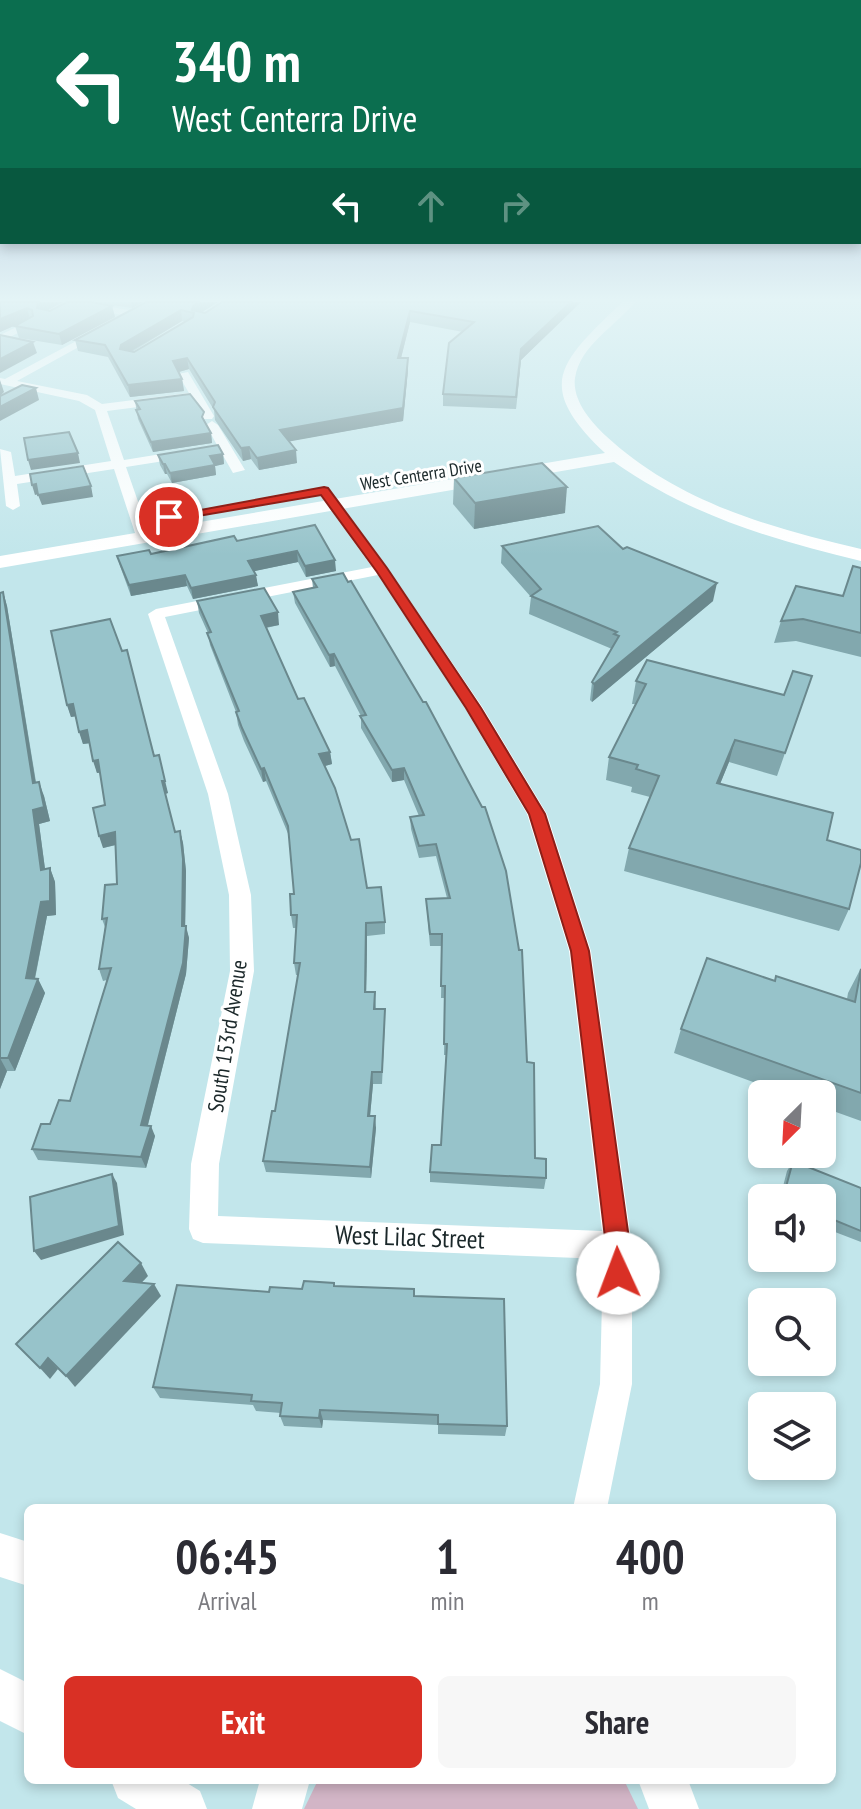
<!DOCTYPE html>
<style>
:root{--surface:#fff;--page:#f7f7f7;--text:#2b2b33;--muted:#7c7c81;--accent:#d93025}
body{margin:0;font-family:"PT Sans Narrow",sans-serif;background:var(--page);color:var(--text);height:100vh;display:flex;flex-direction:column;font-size:30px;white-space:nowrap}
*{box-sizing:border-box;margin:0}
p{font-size:26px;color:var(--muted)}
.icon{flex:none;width:44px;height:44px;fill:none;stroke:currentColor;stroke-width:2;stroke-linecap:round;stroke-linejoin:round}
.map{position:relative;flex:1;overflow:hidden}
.side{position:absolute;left:24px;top:1504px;width:812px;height:280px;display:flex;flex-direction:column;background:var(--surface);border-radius:12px;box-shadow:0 4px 12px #0003}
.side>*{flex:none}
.guide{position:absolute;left:0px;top:0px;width:862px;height:244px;box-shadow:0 4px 12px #0003;background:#0b6e4f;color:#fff;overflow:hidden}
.needle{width:52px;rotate:204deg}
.controls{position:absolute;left:748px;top:1080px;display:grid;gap:16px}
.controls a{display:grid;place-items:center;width:88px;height:88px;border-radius:12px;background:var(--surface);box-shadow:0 4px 12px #0003;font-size:40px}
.pin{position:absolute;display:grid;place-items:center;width:68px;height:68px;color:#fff;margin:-34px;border:4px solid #fff;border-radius:50%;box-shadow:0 2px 8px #0007}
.me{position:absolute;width:88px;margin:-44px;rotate:358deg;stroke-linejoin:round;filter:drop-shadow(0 0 6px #0008)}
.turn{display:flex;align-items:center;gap:28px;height:168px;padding:0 40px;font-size:36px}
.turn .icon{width:104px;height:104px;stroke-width:2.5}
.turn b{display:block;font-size:56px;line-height:68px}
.lanes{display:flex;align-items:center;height:76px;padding:0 40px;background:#0003;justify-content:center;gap:40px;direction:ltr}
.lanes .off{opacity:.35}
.eta{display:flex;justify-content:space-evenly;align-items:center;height:136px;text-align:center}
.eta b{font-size:48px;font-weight:700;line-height:56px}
.button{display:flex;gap:16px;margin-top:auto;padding:16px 40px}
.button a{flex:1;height:92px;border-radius:12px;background:var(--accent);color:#fff;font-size:32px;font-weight:700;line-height:92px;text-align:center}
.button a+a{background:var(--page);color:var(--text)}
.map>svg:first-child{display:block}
</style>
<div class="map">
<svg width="861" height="1809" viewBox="0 0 861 1809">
<rect width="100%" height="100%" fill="#c2e6eb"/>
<!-- green -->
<polygon fill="#d2b5c6" points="318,1780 624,1780 638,1809 304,1809"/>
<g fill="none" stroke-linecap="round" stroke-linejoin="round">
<!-- minor -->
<g fill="#fff" fill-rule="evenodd">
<polygon points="85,303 135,311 140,314 135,317 81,308 80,306"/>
<polygon points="25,323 34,325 0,342 0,335"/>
<polygon points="97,330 106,332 17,381 87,395 102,404 189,393 178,374 188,372 214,416 212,419 204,419 193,400 107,411 124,460 217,445 206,425 212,421 218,425 245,470 233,473 221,452 126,467 150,536 143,540 136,536 114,469 17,484 20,506 13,510 6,506 0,449 11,452 15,476 111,461 95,410 79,401 0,384 0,378 5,379"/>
<path d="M324 487 329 488 387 567 483 708 547 814 591 951 632 1246V1384L607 1508H573L600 1384 603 1259 203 1243 193 1239 189 1229 191 1164 230 971 229 895 208 794 148 614 156 609 372 567 317 491ZM378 575 465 708 527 814 569 951 602 1231 218 1216 219 1164 254 971 251 895 228 794 165 617Z"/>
</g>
<!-- tertiary -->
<g fill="#fff" fill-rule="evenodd">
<path d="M622 302H635C616 326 580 345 575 378 572 400 591 422 606 436 676 501 769 528 861 549V561C773 540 689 515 614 462L0 568V556L605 453C532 384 561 362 622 302Z"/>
<polygon points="0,1533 28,1542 28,1586 0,1577"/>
<polygon points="0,1669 28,1683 28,1735 0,1721"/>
<polygon points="111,1780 182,1780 200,1791 207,1809 136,1809 118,1798"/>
<polygon points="260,1780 310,1780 302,1809 252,1809"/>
<polygon points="638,1780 688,1780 699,1809 649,1809"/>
</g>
</g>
<!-- wall -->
<g fill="#82a8ae" fill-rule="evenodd">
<polygon points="0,302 50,311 67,302 143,302 132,308 98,303 112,306 115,317 62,345 19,338 15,326 22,322 0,332"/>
<path d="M146 302H218L202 312 205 313 581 302 521 360 516 409 443 406V394L463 332 410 322 401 358H408V370L403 421 289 441 297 463 259 470 251 459 243 461 215 420 214 410 189 369 179 372 182 379 184 391 130 397 108 357 78 351 75 340ZM182 321 185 322 134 352H132Z"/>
<polygon points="135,401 205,422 211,433 212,443 153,452 138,419"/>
<polygon points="223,454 224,464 215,466 216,475 172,483 167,474 165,474 160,465 158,455"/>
<polygon points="454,478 565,513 474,529 453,504"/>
<polygon points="315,525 336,571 306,577 298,562 254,571 258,586 193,599 187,586 131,596 120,566 117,556 151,554 237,541"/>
<polygon points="502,546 623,549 713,601 592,702 590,700 592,682 612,649 529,614 531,597 501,563"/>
<polygon points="861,568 861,657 796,641 774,643 781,621 842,596"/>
<polygon points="343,573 527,1062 535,1158 546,1178 544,1189 430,1182 430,1172 441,1145 446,1055 444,1055 445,998 441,998 442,946 430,946 426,899 447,898 436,856 419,858 411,829 410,817 419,816 404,780 392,782 361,728 361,716 335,666 330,667 295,603 293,592 313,588 312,579"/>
<polygon points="3,592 7,606 36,782 44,796 50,821 39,824 45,869 50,868 55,882 56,915 47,916 35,979 38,979 45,993 15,1071 7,1071 0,1089 0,593"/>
<polygon points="197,601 279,625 266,628 298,699 330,752 332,764 325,766 367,888 385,922 385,934 367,936 366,992 375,992 376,1009 385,1022 382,1084 373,1084 370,1116 376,1128 371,1178 266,1172 263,1161 275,1111 298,975 296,975 294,963 296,928 293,928 291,915 294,894 289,836 266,781 263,782 244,741 238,725 236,712 210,645 208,633 199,613"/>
<polygon points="812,676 777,776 729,762 720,784 827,840 849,909 839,931 624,871 629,848 650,797 631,792 632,787 606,780 609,757 635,704 632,704 636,681 784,695"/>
<polygon points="67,705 154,756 168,793 165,794 175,832 180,831 183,843 186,871 185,926 189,938 186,974 148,1125 155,1136 146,1168 38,1160 32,1149 50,1124 70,1101 107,980 103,981 99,969 105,927 102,919 117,884 116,845 103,848 105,805 100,773 97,773 90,743 83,744 76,716 71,717"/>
<polygon points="861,968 861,1121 822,1107 822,1094 786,1094 674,1053 681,1029 775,981 847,999 848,993"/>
<polygon points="793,1161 861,1188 861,1242 822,1227 822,1198 780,1198 787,1171"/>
<polygon points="335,1286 414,1296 507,1426 505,1436 438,1434 438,1425 323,1420 322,1428 284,1426 280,1416 281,1413 256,1411 253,1405 160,1398 153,1387 269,1292"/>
</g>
<!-- shaded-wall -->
<g fill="#6a888d">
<polygon points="40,302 63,302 41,314 37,308 38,303"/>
<polygon points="131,302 143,302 132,308"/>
<polygon points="198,302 218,302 194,317 192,310 193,306"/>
<polygon points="571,302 581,302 521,360 516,409 521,349"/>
<polygon points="112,306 115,317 62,345 59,334"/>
<polygon points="27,308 30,319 0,332 0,319"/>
<polygon points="181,310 182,321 123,356 120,349 121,345"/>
<polygon points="410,311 410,322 398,370 398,358"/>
<polygon points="33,342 37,353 0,373 0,359"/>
<polygon points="187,358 189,369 175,373 173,361"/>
<polygon points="408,358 408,370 403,421 281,443 280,430"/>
<polygon points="182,379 184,391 130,397 128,385"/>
<polygon points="0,380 4,392 0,396"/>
<polygon points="36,388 39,400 0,421 0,407"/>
<polygon points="211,433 212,443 153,452 151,442"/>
<polygon points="249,447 251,459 243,461 241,448"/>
<polygon points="296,450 297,463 259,470 257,458"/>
<polygon points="78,453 80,463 31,470 28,460"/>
<polygon points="223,454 224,464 215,466 216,475 172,483 170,473 210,456"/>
<polygon points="163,464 165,464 167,474 165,474"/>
<polygon points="36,484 39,494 35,495 32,485"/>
<polygon points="91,486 93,497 42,505 38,495"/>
<polygon points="567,487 565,513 474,529 475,503"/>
<polygon points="297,551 298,562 250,572 248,561"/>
<polygon points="335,560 336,571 306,577 305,566"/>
<polygon points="185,575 187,586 131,596 129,585"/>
<polygon points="256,575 258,586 193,599 191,588"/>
<polygon points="717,583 713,601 592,702 594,684"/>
<polygon points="3,592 7,606 38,797 33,783"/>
<polygon points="278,612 279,625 263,628 261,616"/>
<polygon points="334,654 335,666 330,667 329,655"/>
<polygon points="73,704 77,716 71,717 67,705"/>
<polygon points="87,730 91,743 83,744 79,732"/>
<polygon points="735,740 729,762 711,806 717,783"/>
<polygon points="330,752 332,764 321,767 319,754"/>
<polygon points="98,760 102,772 97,773 93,761"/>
<polygon points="162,768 168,793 165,794 162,781"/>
<polygon points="264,768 266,781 263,782 261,769"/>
<polygon points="404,768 404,780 392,782 392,770"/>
<polygon points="39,782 44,796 50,821 39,824 47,884 41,870 33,810"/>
<polygon points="180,831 183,843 186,871 185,936 186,926 189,938 186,974 145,1136 141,1125 182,926"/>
<polygon points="115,832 119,844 103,848 99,836"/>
<polygon points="50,868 55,882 56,915 47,916 32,992 26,978 41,902"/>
<polygon points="366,923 367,936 366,1004 365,992"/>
<polygon points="38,979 45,993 15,1071 8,1058"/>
<polygon points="0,1058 7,1071 0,1089"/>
<polygon points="372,1072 373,1084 369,1127 368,1116"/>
<polygon points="375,1116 376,1128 371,1178 370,1167"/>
<polygon points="151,1126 155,1136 146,1168 141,1157"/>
<polygon points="112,1174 117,1183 124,1235 41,1260 34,1251"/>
<polygon points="141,1263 148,1276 131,1294 124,1281"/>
<polygon points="154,1284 161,1296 75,1387 66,1376"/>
<polygon points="48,1358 58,1369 50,1379 40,1368"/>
<polygon points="320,1410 323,1420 322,1428 319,1418"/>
</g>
<!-- building -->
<g fill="#97c3ca" stroke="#6a888d" stroke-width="2" fill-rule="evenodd">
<polygon points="0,302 40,302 38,303 37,308 50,311 67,302 91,302 112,306 59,334 15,326 33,316 32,310 27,308 0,319"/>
<path d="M146 302H198L193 306 192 310 205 313 222 302H571L521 349 516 397 443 394 449 343 474 322 410 311 398 358H408L403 408 280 430 296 450 257 458 249 447 241 448 213 407 215 402 187 358 173 361 182 379 128 385 105 345 75 340ZM181 310 194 313 193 317 134 352 120 349 121 345Z"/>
<polygon points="0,335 33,342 0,359"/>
<polygon points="22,385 36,388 0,407 0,396"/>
<polygon points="190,394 204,412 202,417 211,433 151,442 136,410 140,409 135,401"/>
<polygon points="69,432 78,453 28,460 24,438"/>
<polygon points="218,445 223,454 210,456 215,465 170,473 165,464 163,464 158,455"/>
<polygon points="542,463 567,487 475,503 454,478"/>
<polygon points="83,466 91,486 38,495 36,484 32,485 30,474"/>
<polygon points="315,525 335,560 305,566 297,551 248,561 256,575 191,588 185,575 129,585 117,556 149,550 151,554 234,536 237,541"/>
<polygon points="598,526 623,549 627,547 717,583 594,684 592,682 619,636 614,634 617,632 531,596 541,589 502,546"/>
<polygon points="853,566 861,568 861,633 803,619 781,621 796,586 843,596"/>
<polygon points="343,573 348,582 351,581 423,702 426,702 482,807 485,807 506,871 519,950 522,950 527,1062 534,1063 535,1158 546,1159 546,1178 430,1172 432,1145 441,1145 447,1044 444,1044 445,986 441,986 442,934 430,934 426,899 450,898 436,844 419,846 410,817 424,815 404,768 392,770 360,716 366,715 334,654 329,655 293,592 317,587 312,579"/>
<polygon points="264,588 278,612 261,616 298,699 304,698 330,752 319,754 335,788 351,840 359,839 367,888 381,887 385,922 366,923 365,992 375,992 374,1009 385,1009 382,1072 372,1072 368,1116 375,1116 370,1167 263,1161 272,1111 275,1111 300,963 294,963 297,915 291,915 290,894 294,894 288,826 264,768 261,769 242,728 236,712 239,711 207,633 211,632 197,601"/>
<polygon points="3,592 33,783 39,782 44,807 33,810 41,870 50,868 50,901 41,902 26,978 38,979 8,1058 0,1058 0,593"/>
<polygon points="110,619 122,651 127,650 154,756 159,755 165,781 162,781 175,832 180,831 183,859 182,926 186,926 183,963 141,1125 151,1126 141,1157 32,1149 41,1124 50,1124 59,1100 70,1101 111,968 99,969 107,918 102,919 105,885 117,884 115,832 99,836 93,808 105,805 98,760 93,761 87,730 79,732 73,704 67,705 51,631"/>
<polygon points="647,660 784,695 793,671 812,676 785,753 735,740 717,783 833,813 827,840 861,850 861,863 849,909 629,848 659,776 636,769 638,765 609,757 646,684 636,681"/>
<polygon points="707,958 775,981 776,976 855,1002 861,969 861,1093 681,1029"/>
<polygon points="793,1161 861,1188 861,1231 822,1215 822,1198 783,1198"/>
<polygon points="112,1174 119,1226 34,1251 30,1197"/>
<polygon points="118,1242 141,1263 124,1281 154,1284 66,1376 48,1358 40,1368 16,1344"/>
<polygon points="304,1281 334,1283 334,1286 414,1289 414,1296 504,1299 507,1426 438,1424 438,1415 320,1410 319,1418 280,1416 282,1403 251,1401 252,1395 153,1387 177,1285 269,1292 270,1287 302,1289"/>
</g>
<!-- sky -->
<linearGradient id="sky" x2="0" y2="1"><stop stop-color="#8ea2c9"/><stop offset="0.54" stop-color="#e4f4f6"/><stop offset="1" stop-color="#e4f4f6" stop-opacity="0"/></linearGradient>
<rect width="861" height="555" fill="url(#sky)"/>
<!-- route -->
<polygon fill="#d93025" stroke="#8d1f18" stroke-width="2" points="324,487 328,488 387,568 481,708 545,814 589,951 630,1246 630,1273 626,1282 618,1285 609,1282 606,1273 606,1246 571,951 529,814 466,708 377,572 321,495 169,521 163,517"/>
<g text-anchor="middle" stroke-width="6" stroke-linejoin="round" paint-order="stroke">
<!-- far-street labels -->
<g font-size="18" fill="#1a2729" stroke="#fff">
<text transform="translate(421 475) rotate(-9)" y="6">West Centerra Drive</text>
</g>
<!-- street labels -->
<g font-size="22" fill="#1a2729" stroke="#fff">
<text transform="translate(227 1036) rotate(-81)" y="8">South 153rd Avenue</text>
</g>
<!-- near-street labels -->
<g font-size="26" fill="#1a2729" stroke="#fff">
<text transform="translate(410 1237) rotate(2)" y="9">West Lilac Street</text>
</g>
</g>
</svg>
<div class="controls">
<a><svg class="needle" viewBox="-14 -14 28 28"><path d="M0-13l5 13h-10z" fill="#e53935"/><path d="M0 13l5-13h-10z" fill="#7c7c81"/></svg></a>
<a><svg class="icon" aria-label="sound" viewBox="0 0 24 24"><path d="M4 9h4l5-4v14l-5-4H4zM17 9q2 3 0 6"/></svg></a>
<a><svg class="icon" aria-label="search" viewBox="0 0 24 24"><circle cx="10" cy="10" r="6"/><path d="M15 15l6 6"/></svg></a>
<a><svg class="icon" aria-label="layers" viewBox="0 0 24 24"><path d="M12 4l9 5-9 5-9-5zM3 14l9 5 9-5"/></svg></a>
</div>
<div class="pin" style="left:169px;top:517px;background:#d93025"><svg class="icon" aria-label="arrive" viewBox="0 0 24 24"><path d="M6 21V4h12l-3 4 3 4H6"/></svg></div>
<svg class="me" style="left:618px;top:1273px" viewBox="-20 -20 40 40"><circle r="19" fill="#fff"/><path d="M0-13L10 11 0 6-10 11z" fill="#d93025"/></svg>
<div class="guide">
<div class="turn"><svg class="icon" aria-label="left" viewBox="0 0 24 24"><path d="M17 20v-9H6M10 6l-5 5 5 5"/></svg><div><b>340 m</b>West Centerra Drive</div></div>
<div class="lanes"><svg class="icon" aria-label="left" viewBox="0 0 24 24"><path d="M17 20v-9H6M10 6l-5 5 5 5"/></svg><svg class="icon off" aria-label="ahead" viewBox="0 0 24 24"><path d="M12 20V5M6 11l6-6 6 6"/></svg><svg class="icon off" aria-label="right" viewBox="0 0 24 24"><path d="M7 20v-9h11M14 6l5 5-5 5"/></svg></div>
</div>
<section class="side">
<div class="eta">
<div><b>06:45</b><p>Arrival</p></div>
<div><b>1</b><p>min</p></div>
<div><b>400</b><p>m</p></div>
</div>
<div class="button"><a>Exit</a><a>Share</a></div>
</section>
</div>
